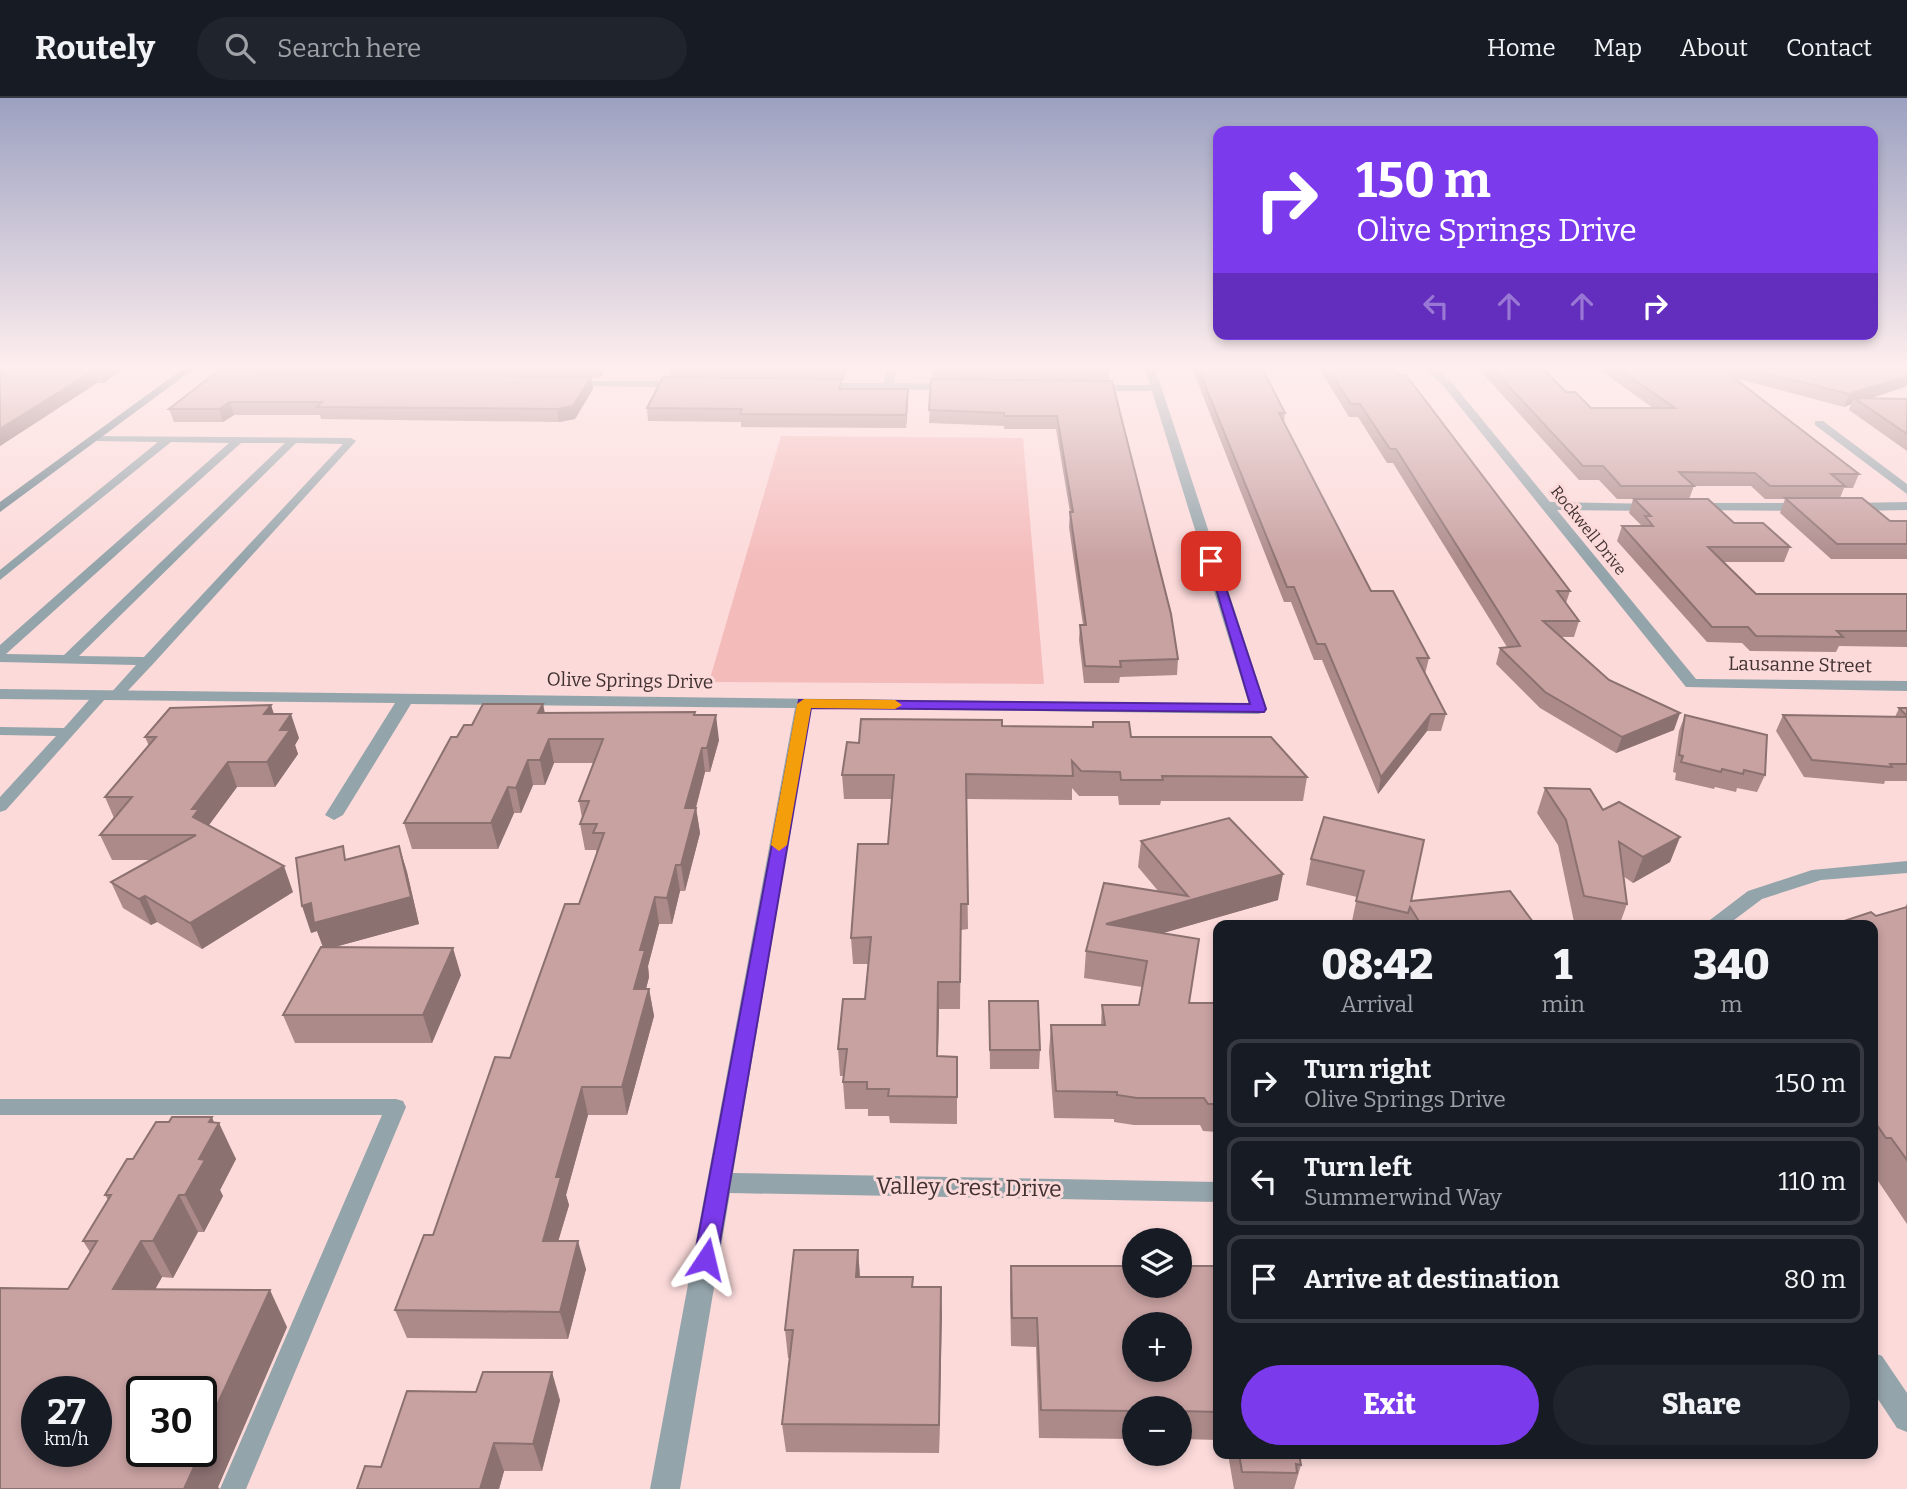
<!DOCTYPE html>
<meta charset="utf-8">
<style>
:root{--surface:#171b24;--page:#20242c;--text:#f1f3f6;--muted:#9ea1a6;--line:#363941;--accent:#7c3aed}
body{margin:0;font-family:Bitter,serif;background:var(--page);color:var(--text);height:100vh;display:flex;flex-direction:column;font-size:26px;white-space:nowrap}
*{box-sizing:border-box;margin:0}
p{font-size:23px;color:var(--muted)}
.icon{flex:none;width:38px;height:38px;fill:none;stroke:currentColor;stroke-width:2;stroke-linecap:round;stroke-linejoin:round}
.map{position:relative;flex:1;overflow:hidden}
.details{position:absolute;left:1213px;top:822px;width:665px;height:539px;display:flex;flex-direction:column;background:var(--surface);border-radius:14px;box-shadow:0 4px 10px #0003}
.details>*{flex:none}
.top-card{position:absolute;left:1213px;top:28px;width:665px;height:214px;border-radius:14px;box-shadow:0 4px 10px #0003;background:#7c3aed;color:#fff;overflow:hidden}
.fabs{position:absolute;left:1122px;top:1130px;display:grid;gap:14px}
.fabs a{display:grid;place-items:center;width:70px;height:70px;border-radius:50%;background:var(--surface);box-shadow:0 4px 10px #0003;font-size:35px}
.speed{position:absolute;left:21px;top:1278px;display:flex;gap:14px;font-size:35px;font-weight:700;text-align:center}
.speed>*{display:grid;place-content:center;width:91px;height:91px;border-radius:50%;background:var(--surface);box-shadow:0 4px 10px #0003;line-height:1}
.speed small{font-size:18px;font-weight:400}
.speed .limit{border:4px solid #111;border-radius:10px;background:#fff;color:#111}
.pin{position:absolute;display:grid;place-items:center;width:60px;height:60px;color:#fff;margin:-30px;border-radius:14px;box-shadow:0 4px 10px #0006}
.me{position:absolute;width:77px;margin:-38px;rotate:10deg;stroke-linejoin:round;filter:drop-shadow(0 0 5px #0008)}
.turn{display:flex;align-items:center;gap:24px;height:147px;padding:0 28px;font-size:32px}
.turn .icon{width:91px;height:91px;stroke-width:2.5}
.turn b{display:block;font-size:49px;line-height:60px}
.lanes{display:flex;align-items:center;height:66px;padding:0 28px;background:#0003;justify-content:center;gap:35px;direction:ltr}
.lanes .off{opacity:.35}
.eta{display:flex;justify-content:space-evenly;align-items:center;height:119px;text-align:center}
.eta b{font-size:42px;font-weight:800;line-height:49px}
.primary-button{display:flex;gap:14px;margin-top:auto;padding:14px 28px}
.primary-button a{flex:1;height:80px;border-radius:42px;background:var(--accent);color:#fff;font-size:28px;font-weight:800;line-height:80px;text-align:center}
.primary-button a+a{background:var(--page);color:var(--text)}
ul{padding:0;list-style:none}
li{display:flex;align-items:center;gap:21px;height:88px;margin:0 14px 10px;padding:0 14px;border:4px solid var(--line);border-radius:14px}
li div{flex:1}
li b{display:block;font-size:26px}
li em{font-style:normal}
header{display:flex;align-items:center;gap:42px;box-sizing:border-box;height:98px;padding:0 35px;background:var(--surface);border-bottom:2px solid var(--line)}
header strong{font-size:33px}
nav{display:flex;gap:38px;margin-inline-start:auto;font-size:24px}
.search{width:490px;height:63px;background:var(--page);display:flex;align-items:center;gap:18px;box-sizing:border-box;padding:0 24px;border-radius:38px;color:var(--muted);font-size:26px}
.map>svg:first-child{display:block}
</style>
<header>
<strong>Routely</strong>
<div class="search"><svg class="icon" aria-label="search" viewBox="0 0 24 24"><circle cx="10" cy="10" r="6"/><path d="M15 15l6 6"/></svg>Search here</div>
<nav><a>Home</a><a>Map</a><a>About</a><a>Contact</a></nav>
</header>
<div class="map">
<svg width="1907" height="1391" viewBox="0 0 1907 1391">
<rect width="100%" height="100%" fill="#fcdada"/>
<!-- green -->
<polygon fill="#f4bbbb" points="781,338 1023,340 1044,586 709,584"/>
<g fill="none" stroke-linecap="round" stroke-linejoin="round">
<!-- service -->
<g fill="#93a4aa" fill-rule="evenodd">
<path d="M91 338 351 340 356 343 153 566 121 600 116 601 109 597 136 567 0 564V547L229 345 171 344 0 482V472L158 344 95 343 91 342ZM241 345H285L64 557 6 556ZM296 345 343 346 144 559 79 558Z"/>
<polygon points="101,593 108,597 106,600 6,712 0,714 0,699 56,638 0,637 0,629 64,630 96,594"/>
<polygon points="0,1001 396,1001 403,1003 406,1009 246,1391 220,1391 382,1017 0,1017"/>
</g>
<!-- minor -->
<g fill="#93a4aa" fill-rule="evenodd">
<polygon points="886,270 896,270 894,285 955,286 960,289 955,292 818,291 813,288 818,285 884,285"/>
<polygon points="1145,270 1155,270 1267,611 1259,616 811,610 733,1075 1218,1084 1218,1104 730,1095 680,1391 650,1391 795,610 411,606 343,717 334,722 325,717 395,605 0,601 0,591 1249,606 1152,293 1091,293 1086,290 1091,287 1150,287"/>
<polygon points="1425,270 1436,270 1453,286 1550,404 1659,406 1661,409 1655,413 1557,412 1696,581 1907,583 1907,593 1686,589 1445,290"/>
<polygon points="570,283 682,283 687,286 682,289 566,288 565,286"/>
<polygon points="1815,323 1823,323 1907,386 1907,396 1815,327"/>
<polygon points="1907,404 1907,412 1848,413 1842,409 1848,405"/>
<polygon points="1694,405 1806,405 1812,409 1806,413 1690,412 1688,409"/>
<polygon points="1907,763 1907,775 1821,782 1762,801 1726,828 1702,828 1748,793 1812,772"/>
<polygon points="1872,1254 1882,1258 1907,1295 1907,1334 1897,1330 1872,1292"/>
</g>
<!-- secondary -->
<polygon fill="#6c858e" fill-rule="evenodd" points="184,270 195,270 0,414 0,404"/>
</g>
<!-- wall -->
<g fill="#ac8a8a">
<polygon points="0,270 124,270 103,285 97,285 0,348"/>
<polygon points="222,270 606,270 600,280 592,280 593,291 575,321 559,324 321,321 320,317 234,317 223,324 174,324 169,311"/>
<polygon points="669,270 846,270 844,282 841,282 842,291 908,304 906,330 741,329 741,324 648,323 647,310 670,279"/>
<polygon points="932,270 1109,273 1109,283 1178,561 1177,577 1120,579 1119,585 1084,585 1079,542 1080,527 1083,527 1069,429 1070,414 1056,331 1004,331 1004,328 929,325"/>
<polygon points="1192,270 1262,270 1285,315 1284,324 1371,493 1429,560 1425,576 1446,616 1441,633 1427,633 1378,696 1322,562 1314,562 1291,504 1284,504"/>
<polygon points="1319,270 1394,270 1570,493 1566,505 1579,523 1574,539 1561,539 1609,582 1674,632 1616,655 1540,610 1496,566 1500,550 1507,549 1393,365 1387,365 1358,319 1349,319"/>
<polygon points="1478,270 1542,270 1566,294 1591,310 1653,310 1597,270 1907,270 1907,288 1871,300 1907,301 1907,353 1849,312 1851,306 1844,309 1735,280 1859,376 1853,390 1844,390 1840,400 1890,423 1907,423 1907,461 1831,461 1780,415 1785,401 1765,401 1751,388 1694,388 1689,401 1734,425 1790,449 1784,464 1723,464 1756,496 1907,496 1907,549 1839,548 1836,554 1750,553 1742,545 1707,544 1617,443 1622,428 1642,428 1629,415 1633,401 1617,401 1599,382 1579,382"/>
<polygon points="543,606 544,615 696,617 719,642 710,674 705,674 696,710 700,735 685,793 680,793 672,826 659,826 648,868 649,879 646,891 649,891 654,918 627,1017 588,1017 566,1097 569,1107 558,1143 586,1171 568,1241 407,1240 395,1212 433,1137 510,960 579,806 597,755 596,752 585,752 580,726 582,720 579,703 593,665 554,665 545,687 533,687 521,715 514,715 498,751 412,751 404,725 457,639 472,627"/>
<polygon points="1899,610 1907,610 1907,683 1885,683 1884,686 1804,679 1776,633 1783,617 1895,619"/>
<polygon points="274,616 299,640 295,647 298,656 275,689 237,689 209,727 293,794 202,851 157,824 151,827 123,810 111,784 150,762 112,762 100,737 114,720 105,699 149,648 145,639"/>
<polygon points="1685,617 1765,677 1757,694 1737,690 1736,694 1715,689 1714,691 1675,682 1676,675 1673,674 1679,633"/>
<polygon points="1093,624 1131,639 1307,679 1303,703 1161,703 1160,707 1119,707 1118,698 1079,698 1072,690 1072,702 966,701 968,831 961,832 960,911 939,911 938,958 957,959 957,1026 890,1025 889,1018 868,1018 868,1011 845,1011 843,984 844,978 840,978 838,951 865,901 868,866 853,866 851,840 888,746 892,701 844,701 842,677 1002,628 1092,629"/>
<polygon points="1545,690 1680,739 1670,764 1633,785 1623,778 1627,806 1619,828 1594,828 1574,824 1558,747 1537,715"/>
<polygon points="1324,719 1411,803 1536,828 1351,828 1357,799 1306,787 1311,761"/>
<polygon points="1141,743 1278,802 1163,835 1189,905 1218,905 1218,1034 1203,1033 1200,1027 1134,1027 1114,1024 1114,1021 1054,1020 1049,954 1051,927 1101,927 1102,907 1139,907 1142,889 1084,880 1086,853 1159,794 1138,769"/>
<polygon points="399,748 407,774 419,826 334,849 461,877 432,945 295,945 283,917 323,849 317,833 311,835"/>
<polygon points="1907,805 1907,1126 1872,1074 1872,828 1876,818 1905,810"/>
<polygon points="989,903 1040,952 1039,971 990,971"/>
<polygon points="214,1024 236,1061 220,1092 223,1098 204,1134 198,1134 173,1180 162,1179 155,1191 287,1229 218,1389 68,1191 90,1154 83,1143 108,1102 105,1097 133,1061"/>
<polygon points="858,1152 860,1179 913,1189 941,1189 939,1355 786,1354 782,1326 790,1260 788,1260 785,1232"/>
<polygon points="1011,1168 1218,1168 1218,1342 1180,1341 1180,1311 1134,1311 1134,1341 1039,1340 1036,1249 1011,1248 1010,1196"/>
<polygon points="560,1302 542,1373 504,1373 499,1391 357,1391 381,1369"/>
<polygon points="1228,1356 1323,1356 1299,1356 1301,1367 1294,1391 1234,1391"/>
</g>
<!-- shaded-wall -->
<g fill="#8c7171">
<polygon points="0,270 23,270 0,283"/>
<polygon points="102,270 124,270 103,285 98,273"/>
<polygon points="254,270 263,270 265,277 258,282"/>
<polygon points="599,270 606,270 600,280"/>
<polygon points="844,270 846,270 844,282"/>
<polygon points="93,273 97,285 0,348 0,331"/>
<polygon points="1907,278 1907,288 1860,304 1854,300 1851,306 1844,309 1849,296"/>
<polygon points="591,279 593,291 575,321 559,324 557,311"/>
<polygon points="908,291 908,304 906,330 906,317"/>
<polygon points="230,304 234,317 223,324 219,311"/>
<polygon points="543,606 548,630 538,615"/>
<polygon points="271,607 279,631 264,616"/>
<polygon points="1680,615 1674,632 1616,655 1622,639"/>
<polygon points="291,616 299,640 295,647 298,656 275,689 267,664 280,632"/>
<polygon points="1431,616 1427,633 1378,696 1381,679"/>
<polygon points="716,617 719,642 710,674 707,650"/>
<polygon points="549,641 554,665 545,687 540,662"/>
<polygon points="702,650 705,674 689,735 685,710"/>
<polygon points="528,662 533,687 521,715 516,690"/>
<polygon points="228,664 237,689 206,731 193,719 192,711"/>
<polygon points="508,689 514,715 498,751 491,725"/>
<polygon points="696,710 700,735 685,793 681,767"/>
<polygon points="1680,739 1670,764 1633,785 1643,759"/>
<polygon points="399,748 407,774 419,826 324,852 317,833 311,835 302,808"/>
<polygon points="676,767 680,793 672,826 667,800"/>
<polygon points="284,768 293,794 202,851 190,825"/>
<polygon points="1283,776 1278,802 1104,852 1106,826"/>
<polygon points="145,798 157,824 151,827 139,801"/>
<polygon points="655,799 659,826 648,868 649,879 639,918 634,891 640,852"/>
<polygon points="453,850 461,877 432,945 423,917"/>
<polygon points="938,884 939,911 937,985 937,958"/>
<polygon points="649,891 654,918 627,1017 622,989"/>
<polygon points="582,989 588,1017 566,1097 569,1107 550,1171 543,1143 556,1079"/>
<polygon points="212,1019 216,1030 219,1025 236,1061 220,1092 223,1098 204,1134 185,1097 199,1061 209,1024"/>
<polygon points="179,1097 198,1134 173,1180 153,1143"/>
<polygon points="141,1143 162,1179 135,1228 113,1191"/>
<polygon points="578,1143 586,1171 568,1241 560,1214"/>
<polygon points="858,1152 860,1181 856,1179"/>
<polygon points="941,1189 942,1217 939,1355 939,1327"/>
<polygon points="270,1192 287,1229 218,1389 220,1391 184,1391 196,1354 196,1353 201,1353 201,1342"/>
<polygon points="552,1274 560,1302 542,1373 533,1346"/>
<polygon points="494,1345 504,1373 499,1391 480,1391"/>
</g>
<!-- building -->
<g fill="#c8a1a1" stroke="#8c7171" stroke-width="2" fill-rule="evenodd">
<polygon points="15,270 102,270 98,273 93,273 0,331 0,278"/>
<polygon points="222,270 254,270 261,276 591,279 573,308 557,311 317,309 322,304 230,304 219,311 169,311"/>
<polygon points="730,270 844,270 844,271"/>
<polygon points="932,270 1109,270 1109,273 932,271"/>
<polygon points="1198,270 1262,270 1285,315 1279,315 1371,493 1393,493 1429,560 1417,560 1446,616 1431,616 1381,679 1325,546 1317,546 1294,489 1287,489"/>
<polygon points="1328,270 1394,270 1399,277 1406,277 1570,493 1557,493 1579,523 1543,523 1609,582 1680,615 1622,639 1545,594 1500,550 1520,548 1396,351 1390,351 1360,306 1351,306"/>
<polygon points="1492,270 1542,270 1566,294 1575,294 1591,310 1675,310 1617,270 1721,270 1859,376 1831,376 1845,388 1770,388 1755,375 1679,374 1694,388 1621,388 1603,368 1583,368"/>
<polygon points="1745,270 1907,270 1907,278 1849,296"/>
<polygon points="663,279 841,281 839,291 908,291 906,317 740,316 742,311 647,310"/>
<polygon points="931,281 1112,283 1171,516 1178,561 1120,563 1121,569 1085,568 1080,527 1086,527 1070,414 1073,414 1057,318 1004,318 1004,315 929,312"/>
<polygon points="1854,300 1907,301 1907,336"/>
<polygon points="1785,400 1862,400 1890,423 1907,423 1907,446 1837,446"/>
<polygon points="1634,401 1708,401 1734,425 1763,425 1790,449 1708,449 1756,496 1907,496 1907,533 1837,533 1843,539 1756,538 1748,529 1712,529 1622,428 1653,428 1645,418 1651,418"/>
<polygon points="483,606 543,606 538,615 695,614 694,617 716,617 707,650 702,650 685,710 696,710 681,767 676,767 667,800 655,799 640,852 645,852 634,891 649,891 622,989 582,989 556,1079 561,1079 543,1143 578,1143 560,1214 395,1212 424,1137 433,1137 495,959 510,960 565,806 579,806 604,735 593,735 597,726 580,726 589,703 579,703 603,641 549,641 540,662 528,662 516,690 508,689 491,725 404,725 451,639 457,639 464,627 472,627"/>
<polygon points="271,607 264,616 291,616 280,632 290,632 267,664 228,664 192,711 199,711 193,719 284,768 190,825 145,798 139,801 111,784 196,737 100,737 132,699 105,699 156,639 145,639 170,610"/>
<polygon points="1899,610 1907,610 1907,618"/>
<polygon points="1685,617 1767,637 1765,677 1744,672 1743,676 1722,671 1721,674 1681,664 1683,658 1679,657"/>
<polygon points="1783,617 1907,619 1907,666 1890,666 1892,669 1812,662"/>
<polygon points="861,621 1002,622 1002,628 1093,629 1093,624 1129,624 1131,639 1271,639 1307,679 1162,678 1163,682 1121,682 1120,674 1081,673 1072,663 1073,678 966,676 968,806 961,806 960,884 938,884 937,958 957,959 957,999 888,998 889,991 867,991 867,984 843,984 847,951 838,951 843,901 865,901 871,839 851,840 858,746 888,746 894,677 842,677 847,644 859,645"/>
<polygon points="1545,690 1590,691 1603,712 1619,704 1680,739 1643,759 1619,744 1627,806 1584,798 1566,722"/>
<polygon points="1324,719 1424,742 1411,803 1510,793 1536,828 1422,828 1410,809 1408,815 1356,803 1364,773 1311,761"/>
<polygon points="1229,720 1283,776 1106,826 1199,841 1189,905 1218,905 1218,1006 1208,1006 1204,1000 1137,1000 1117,997 1117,994 1056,993 1051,927 1105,927 1102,907 1139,907 1147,863 1086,853 1104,785 1188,798 1141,743"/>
<polygon points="343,748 345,762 399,748 411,799 314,825 311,805 302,808 296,760"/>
<polygon points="1907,809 1907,1062 1891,1040 1886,1040 1872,1020 1872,828 1829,828 1871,814 1876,818"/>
<polygon points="321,849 453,850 423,917 283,917"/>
<polygon points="989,903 1038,903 1040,952 990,952"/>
<path d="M172 1019H212L209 1024 219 1025 199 1061 205 1062 185 1097H179L153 1143H141L113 1191 270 1192 201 1342V1293H142V1353H196V1354L199 1358 184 1391H0V1190L68 1191 97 1143H83L111 1097H105L127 1061H133L156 1024H169ZM37 1293H96V1353H37Z"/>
<polygon points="794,1152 858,1152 856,1179 913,1179 912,1189 941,1189 939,1327 782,1326 793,1232 785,1232"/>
<path d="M1011 1168H1134V1188H1180V1168H1218V1314L1180 1313V1311H1134V1313L1041 1312 1037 1220H1012ZM1134 1227H1180V1272H1134Z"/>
<polygon points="483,1274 552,1274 533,1346 494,1345 480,1391 357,1391 365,1368 381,1369 407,1293 476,1294"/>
<polygon points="1239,1356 1299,1356 1301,1367 1296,1366 1297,1375 1242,1374"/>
</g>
<!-- sky -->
<linearGradient id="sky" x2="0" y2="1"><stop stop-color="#9ca1c1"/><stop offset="0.58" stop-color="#feeeee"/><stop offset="1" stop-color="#feeeee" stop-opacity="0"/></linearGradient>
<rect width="1907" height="465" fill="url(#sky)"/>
<!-- route -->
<polygon fill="#7c3aed" stroke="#51269a" stroke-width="2" points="1207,460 1217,463 1266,611 1264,614 811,610 717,1161 714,1168 706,1171 697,1168 694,1161 799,602 1250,606"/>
<!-- slow -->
<polygon fill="#f59e0b" points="804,601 895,602 902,607 895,611 811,610 787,747 779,753 771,747 797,606"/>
<g text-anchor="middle" stroke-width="6" stroke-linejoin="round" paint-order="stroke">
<!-- far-street labels -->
<g font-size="16" fill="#413131" stroke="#fcdada">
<text transform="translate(1589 432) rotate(51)" y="6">Rockwell Drive</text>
</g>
<!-- street labels -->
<g font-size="19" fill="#413131" stroke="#fcdada">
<text transform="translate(1800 566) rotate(1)" y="7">Lausanne Street</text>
<text transform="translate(630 582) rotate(1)" y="7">Olive Springs Drive</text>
</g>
<!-- near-street labels -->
<g font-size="23" fill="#413131" stroke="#fcdada">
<text transform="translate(969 1089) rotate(1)" y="8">Valley Crest Drive</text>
</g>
</g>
</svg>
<div class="fabs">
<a><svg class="icon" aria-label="layers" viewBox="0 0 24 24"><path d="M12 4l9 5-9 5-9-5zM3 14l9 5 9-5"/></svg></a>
<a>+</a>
<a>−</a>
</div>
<div class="speed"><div>27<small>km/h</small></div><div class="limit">30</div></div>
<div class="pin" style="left:1211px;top:463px;background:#d93025"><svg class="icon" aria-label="arrive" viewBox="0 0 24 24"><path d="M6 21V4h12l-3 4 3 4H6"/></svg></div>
<svg class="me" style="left:706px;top:1161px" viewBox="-20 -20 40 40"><path d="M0-17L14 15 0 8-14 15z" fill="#7c3aed" stroke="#fff" stroke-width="4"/></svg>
<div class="top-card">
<div class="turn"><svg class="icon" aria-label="right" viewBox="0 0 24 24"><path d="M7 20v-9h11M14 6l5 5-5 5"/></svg><div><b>150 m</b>Olive Springs Drive</div></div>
<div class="lanes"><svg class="icon off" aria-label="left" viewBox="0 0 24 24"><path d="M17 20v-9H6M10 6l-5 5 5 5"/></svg><svg class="icon off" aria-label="ahead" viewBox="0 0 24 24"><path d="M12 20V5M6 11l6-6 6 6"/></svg><svg class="icon off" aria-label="ahead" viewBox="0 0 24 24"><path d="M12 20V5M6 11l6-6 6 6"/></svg><svg class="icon" aria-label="right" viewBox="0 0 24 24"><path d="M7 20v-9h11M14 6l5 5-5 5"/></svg></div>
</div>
<section class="details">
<div class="eta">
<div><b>08:42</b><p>Arrival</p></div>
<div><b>1</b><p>min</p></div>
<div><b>340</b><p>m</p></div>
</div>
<ul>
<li><svg class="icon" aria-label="right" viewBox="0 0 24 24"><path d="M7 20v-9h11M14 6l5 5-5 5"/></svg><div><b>Turn right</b><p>Olive Springs Drive</p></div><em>150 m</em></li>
<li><svg class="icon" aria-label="left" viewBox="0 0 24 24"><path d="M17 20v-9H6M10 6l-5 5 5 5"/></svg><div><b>Turn left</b><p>Summerwind Way</p></div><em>110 m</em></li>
<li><svg class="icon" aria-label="arrive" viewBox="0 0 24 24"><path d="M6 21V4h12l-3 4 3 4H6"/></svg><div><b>Arrive at destination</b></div><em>80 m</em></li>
</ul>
<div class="primary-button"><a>Exit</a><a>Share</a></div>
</section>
</div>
